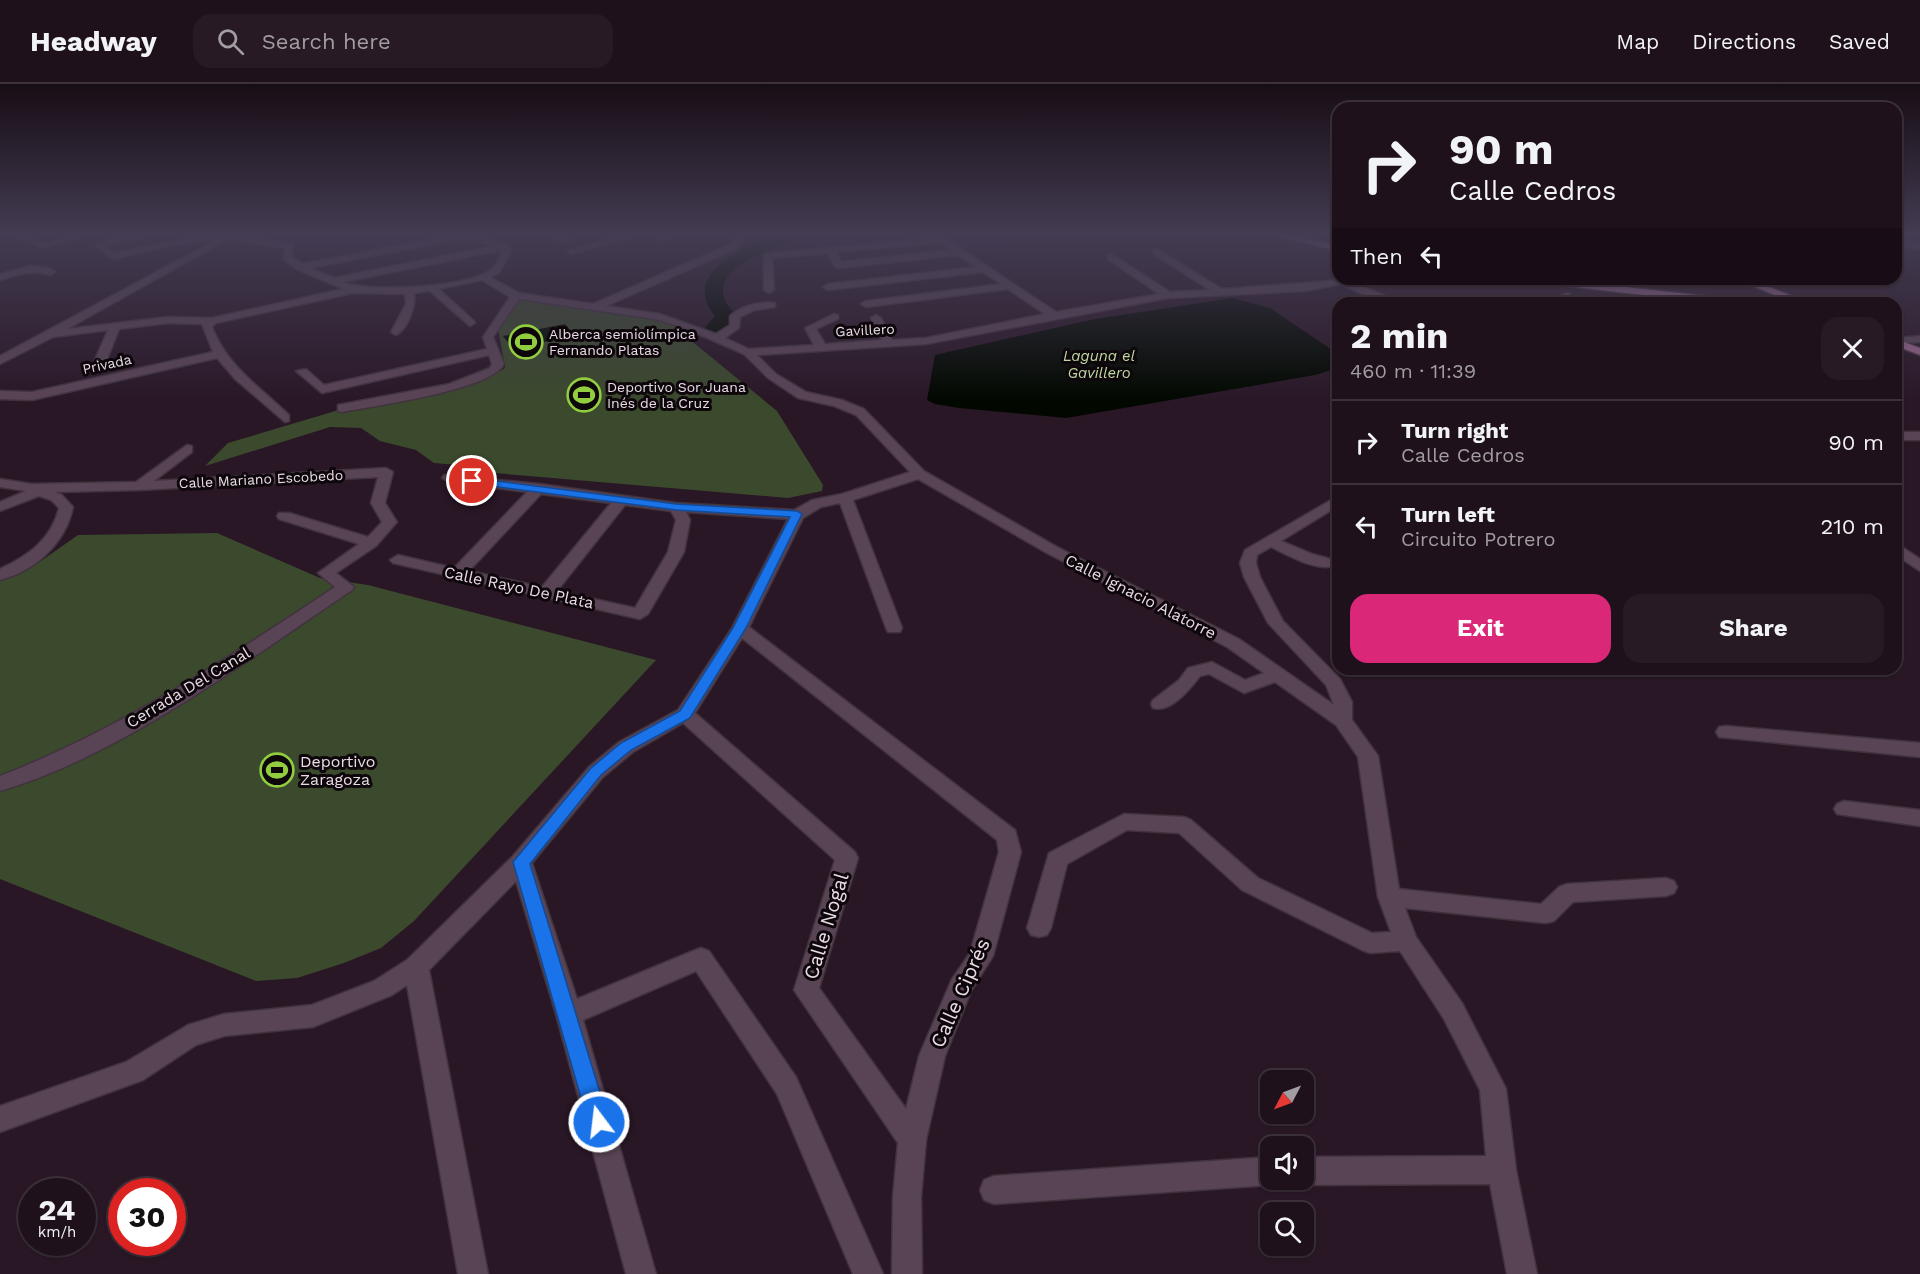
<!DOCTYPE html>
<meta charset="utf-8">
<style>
:root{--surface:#1f111c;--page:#271a25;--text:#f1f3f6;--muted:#a19da3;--line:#3c313b;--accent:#db2777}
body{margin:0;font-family:"Work Sans",sans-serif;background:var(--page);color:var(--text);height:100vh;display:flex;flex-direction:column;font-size:22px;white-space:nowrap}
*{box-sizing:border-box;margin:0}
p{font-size:20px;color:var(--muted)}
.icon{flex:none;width:33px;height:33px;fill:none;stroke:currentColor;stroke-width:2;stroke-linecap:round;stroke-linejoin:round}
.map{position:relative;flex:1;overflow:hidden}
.details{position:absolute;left:1332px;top:213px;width:570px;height:378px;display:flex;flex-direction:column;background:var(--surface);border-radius:18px;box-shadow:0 2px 4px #0004,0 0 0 2px var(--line)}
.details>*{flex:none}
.top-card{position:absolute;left:1332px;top:18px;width:570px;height:183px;border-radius:18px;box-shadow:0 2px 4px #0004,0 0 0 2px var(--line);background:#1f111c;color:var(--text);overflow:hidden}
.needle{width:39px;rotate:229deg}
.fabs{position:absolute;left:1260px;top:986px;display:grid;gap:12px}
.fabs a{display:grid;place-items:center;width:54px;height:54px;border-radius:12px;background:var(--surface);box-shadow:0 2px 4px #0004,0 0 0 2px var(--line);font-size:30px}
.speed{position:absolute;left:18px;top:1094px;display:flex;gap:12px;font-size:30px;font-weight:700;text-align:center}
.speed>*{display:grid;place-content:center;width:78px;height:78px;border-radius:50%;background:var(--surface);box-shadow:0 2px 4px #0004,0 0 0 2px var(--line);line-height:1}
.speed small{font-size:15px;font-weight:400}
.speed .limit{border:9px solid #d22;background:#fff;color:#111}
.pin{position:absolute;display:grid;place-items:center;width:51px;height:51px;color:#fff;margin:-26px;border:3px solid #fff;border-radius:50%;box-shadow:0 2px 6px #0007}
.me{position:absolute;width:66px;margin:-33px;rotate:345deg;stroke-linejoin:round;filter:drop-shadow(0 0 4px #0008)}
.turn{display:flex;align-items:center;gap:21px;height:126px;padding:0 18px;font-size:27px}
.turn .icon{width:78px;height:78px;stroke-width:2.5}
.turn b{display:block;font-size:42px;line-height:51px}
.then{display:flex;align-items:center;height:57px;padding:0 18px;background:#0003;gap:12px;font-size:22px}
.round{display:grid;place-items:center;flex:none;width:63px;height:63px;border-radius:18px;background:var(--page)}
.head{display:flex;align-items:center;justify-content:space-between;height:102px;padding:0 18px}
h1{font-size:36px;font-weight:700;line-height:45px}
.action{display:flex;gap:12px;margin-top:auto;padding:12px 18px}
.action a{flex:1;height:69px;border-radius:18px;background:var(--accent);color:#fff;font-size:24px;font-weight:700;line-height:69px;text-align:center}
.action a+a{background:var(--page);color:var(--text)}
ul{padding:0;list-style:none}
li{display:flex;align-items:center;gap:18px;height:84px;padding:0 18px;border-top:2px solid var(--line)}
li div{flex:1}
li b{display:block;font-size:22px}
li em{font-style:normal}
header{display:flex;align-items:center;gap:36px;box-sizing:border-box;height:84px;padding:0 30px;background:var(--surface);border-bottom:2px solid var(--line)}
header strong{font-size:28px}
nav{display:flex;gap:33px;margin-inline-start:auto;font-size:21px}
.search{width:420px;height:54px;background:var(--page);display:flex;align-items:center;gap:15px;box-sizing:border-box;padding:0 21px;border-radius:18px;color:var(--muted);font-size:22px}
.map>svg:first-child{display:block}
</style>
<header>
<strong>Headway</strong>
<div class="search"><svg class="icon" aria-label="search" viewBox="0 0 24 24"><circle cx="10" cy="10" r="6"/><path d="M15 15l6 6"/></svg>Search here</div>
<nav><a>Map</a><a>Directions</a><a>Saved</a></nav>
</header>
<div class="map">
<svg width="1920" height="1190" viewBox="0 0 1920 1190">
<rect width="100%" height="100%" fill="#291726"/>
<!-- green -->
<g fill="#3b492d">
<polygon points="517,213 645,232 676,240 678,246 777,327 823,401 822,407 788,414 483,388 480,383 434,379 416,366 380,357 361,344 330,343 205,382 228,359 342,325 480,298 505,284 498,244"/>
<polygon points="217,449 320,494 368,501 656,576 414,837 381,864 344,879 297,894 256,897 0,795 0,497 38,479 78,451"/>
</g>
<!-- water -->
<g fill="#020800">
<polygon points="1233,214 1270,224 1338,270 1338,284 1315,291 1066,334 959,324 935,320 927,316 935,271 1095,235"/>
<polygon points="565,240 575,252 512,264 503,252"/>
</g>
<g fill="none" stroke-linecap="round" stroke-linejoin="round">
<!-- river -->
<path fill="#020800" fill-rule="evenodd" d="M776 151H799C794 158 783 160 774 164 757 171 722 185 723 208 723 218 731 224 736 232L721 249H707L704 245 715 232C680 188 744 164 776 151Z"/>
<defs>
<g id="minor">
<path d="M14 151C25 151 31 156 42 158 53 160 75 151 89 151L42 164Z"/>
<path d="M134 151H153L105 162 115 169C179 154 228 145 293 160L292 173 302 180 452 151H475L508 161 511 167 499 189 490 193 519 209 593 220 731 160 736 151H744L738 164 606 222 660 230 716 250 730 241V232C741 222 760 217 775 219V223L755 226 740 233 739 244 725 254 749 265 814 261 805 244 834 230 838 231V235L816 245 825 260 882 256 871 234 876 231 881 234 892 256 926 254 1045 230 1008 205 866 223 861 220 866 217 1001 200 983 188 828 206 823 203 828 200 976 183 958 171 838 184 835 183 828 169 772 174 774 206 769 209 764 206V170L933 154 930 151H940L1056 228 1159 210 1108 175V171L1111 170 1170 208 1210 206 1154 170V166L1157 165 1222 205 1358 195 1352 198 1397 217 1398 219H1384L1340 200 1305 207 1168 214 926 260 757 271 776 290 806 308 842 316 864 325 924 387 1057 463 1239 555 1334 621 1326 601 1268 539 1244 493 1240 479 1245 466 1338 412V422L1281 457 1312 470 1334 476 1337 479 1334 482C1314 487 1288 471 1271 463L1257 471 1256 479 1260 493 1283 537 1340 595 1352 618V636L1378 672 1399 805 1541 820 1559 803 1567 800 1666 794 1674 797 1677 803 1674 809 1666 812 1573 818 1554 837 1546 839 1405 824 1416 853 1462 919 1506 1005 1516 1086 1537 1190H1507L1490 1100 1304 1101 1294 1097 1293 1095H1304V1073L1486 1072 1480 1006 1444 935 1400 867 1370 869 1362 866 1242 806 1179 749 1127 746 1067 780 1051 844 1047 851 1039 853 1031 851 1027 844 1049 769 1124 730 1184 733 1191 736 1258 794 1372 849 1391 848 1378 813 1358 673 1336 641 1275 598 1244 609 1209 590 1200 592C1190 605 1171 629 1153 624L1151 620 1153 616 1179 596 1188 584 1212 578 1245 596 1264 589 1227 563 1047 469 918 395 853 416 902 544 900 548H888L886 544 840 419 821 423 803 434 749 543 1015 746 1021 768 993 872 971 907 945 972 926 1056 921 1113 922 1190H892L893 1113 898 1059 794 906 835 776 683 639 633 668 603 693 532 779 577 915 693 867 701 864 709 867 796 993 883 1190H853L777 1010 696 887 583 936 656 1190H626L556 930 516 797 429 886 488 1190H458L407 901 392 911 313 943 224 952 196 961 143 996 0 1048V1022L126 978 188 941 224 930 312 921 374 897 407 876 513 772 589 683 619 658 678 626 732 544 788 435 686 428 690 436 684 468 648 530 640 535 393 479 390 476 398 471 454 484 527 408 449 398 442 394 444 391 539 400 676 419 794 426 812 416 842 410 910 388 856 331 834 322 798 314 768 294 744 270 682 243 655 235 519 215 493 253 504 280C491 306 373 322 342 328L338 327V321L449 300 490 284 492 280 489 271 322 309 296 287 306 285 324 301 487 265 483 253 510 213 482 196 439 205 474 237 475 239 470 242 430 207 414 209C416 222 408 245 396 251L391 248 406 220 405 210 353 209 216 239 212 243C227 282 260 303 289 331V337L285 338 235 295 217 274 32 316 0 315V307L32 308 213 268 202 240 168 239 119 245 106 278 100 281 94 278 108 246 53 253 0 280V272L216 156 172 161 114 175 96 163 98 158ZM466 154 493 162 334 194 310 184ZM226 156 285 164 284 176 297 185 343 205 212 234 168 233 67 245ZM940 159 951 166 841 178 836 168ZM502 166C501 171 496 182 491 186 468 203 369 209 343 198ZM541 410 611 419 542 503 469 487ZM625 421 671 427 676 436 668 468 635 524 557 507ZM742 554 997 756 999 768 970 869 952 895 919 972 906 1025 819 904 858 774 855 768 695 629Z"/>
<polygon points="551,151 562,151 571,157 564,159"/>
<polygon points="623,151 638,151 571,170 567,167"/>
<polygon points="658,151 666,151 668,154 661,156"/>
<polygon points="1896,155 1920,159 1920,165 1896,161"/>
<path d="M31 182 47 184 55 188 50 191C31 185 18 191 0 196V190Z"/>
<polygon points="1567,209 1570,210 1570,214 1559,219 1546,219"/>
<polygon points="1920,252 1920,258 1896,260 1896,254"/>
<rect x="1896" y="348" width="24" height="8"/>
<path d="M187 361 192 362V368L154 397 386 384 393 388 385 419 397 438 376 462 336 489 354 503 352 506C248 576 120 672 0 707V692C121 645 228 574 335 503L318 489 359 460 279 435 277 432 279 429H289L368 453 382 438 371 419 378 393 139 406 54 408 61 410 73 423C66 458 36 487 0 496V485C29 471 51 456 59 424L51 416 39 412 0 427V418L26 407 0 403V395L32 400 136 398Z"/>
<polygon points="1896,459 1920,475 1920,487 1896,471"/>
<polygon points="1726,642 1920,659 1920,673 1719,653 1716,648 1719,643"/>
<polygon points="1844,717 1920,726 1920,742 1837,730 1834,725 1837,720"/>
<polygon points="1270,1073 1270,1095 1281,1095 1270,1101 994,1120 984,1116 980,1106 984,1096 994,1092"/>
</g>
<g id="major">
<polygon points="1272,151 1289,151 1338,161 1338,167"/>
<polygon points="1526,195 1556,195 1739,216 1744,219 1713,219 1531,198"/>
<polygon points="1735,195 1749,195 1809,219 1795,219"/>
<polygon points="1896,255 1920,264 1920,271 1896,262"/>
</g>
</defs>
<!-- minor casing -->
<use href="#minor" stroke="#41333e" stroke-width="3"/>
<!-- major casing -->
<use href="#major" stroke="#41333e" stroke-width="3"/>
<!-- minor -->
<use href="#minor" fill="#594455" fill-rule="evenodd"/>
<!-- major -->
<use href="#major" fill="#93648a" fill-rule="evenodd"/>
</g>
<!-- sky -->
<linearGradient id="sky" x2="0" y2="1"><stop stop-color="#170d15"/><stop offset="0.47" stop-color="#433c52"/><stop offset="1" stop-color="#433c52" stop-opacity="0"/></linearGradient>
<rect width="1920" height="318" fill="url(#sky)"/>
<!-- route -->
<polygon fill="#1a73e8" stroke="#114b97" stroke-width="1.5" points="472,394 676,420 797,427 802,430 746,544 690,634 631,666 601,691 530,780 609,1038 606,1045 599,1048 591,1045 588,1038 513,778 591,684 621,659 680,627 733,544 790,433 676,426 468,399 466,397"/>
<!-- icons -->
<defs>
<symbol id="stadium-ring" viewBox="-11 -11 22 22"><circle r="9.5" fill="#0d060b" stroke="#91cd3f" stroke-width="1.5"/><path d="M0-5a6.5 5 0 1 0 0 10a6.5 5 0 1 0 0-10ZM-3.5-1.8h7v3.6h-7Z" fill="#91cd3f"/></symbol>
</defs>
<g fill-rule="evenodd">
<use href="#stadium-ring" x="507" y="239" width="38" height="38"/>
<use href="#stadium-ring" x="565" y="292" width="38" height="38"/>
<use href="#stadium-ring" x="258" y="667" width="38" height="38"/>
</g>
<g text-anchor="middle" stroke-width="6" stroke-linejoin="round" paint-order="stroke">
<!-- far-street labels -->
<g font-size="14" fill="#e9dce6" stroke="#0d060b">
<text transform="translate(865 246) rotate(-3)" y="5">Gavillero</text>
<text transform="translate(107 280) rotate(-12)" y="5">Privada</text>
<text transform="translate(261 395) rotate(-3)" y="5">Calle Mariano Escobedo</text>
</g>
<!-- far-poi labels -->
<g font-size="14" fill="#e9dce6" stroke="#0d060b" text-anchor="start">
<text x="549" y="255">Alberca semiolímpica<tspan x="549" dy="16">Fernando Platas</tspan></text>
<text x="607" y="308">Deportivo Sor Juana<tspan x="607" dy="16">Inés de la Cruz</tspan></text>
</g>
<!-- far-water labels -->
<g font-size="15" font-style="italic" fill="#bedaa2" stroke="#0d060b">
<text x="1099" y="277">Laguna el<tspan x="1099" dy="17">Gavillero</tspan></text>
</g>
<!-- street labels -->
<g font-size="16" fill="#e9dce6" stroke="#0d060b">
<text transform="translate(519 503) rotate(12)" y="6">Calle Rayo De Plata</text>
<text transform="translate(1141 512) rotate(27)" y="6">Calle Ignacio Alatorre</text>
<text transform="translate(188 603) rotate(-31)" y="6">Cerrada Del Canal</text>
</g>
<!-- poi labels -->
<g font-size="16" fill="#e9dce6" stroke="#0d060b" text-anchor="start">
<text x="300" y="683">Deportivo<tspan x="300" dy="18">Zaragoza</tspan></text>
</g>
<!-- near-street labels -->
<g font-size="20" fill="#e9dce6" stroke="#0d060b">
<text transform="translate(826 842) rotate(-73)" y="7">Calle Nogal</text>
<text transform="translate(960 909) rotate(-66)" y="7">Calle Ciprés</text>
</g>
</g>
</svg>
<div class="fabs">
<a><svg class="needle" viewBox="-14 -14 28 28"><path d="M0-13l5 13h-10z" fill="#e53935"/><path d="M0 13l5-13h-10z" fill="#a19da3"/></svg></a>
<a><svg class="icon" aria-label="sound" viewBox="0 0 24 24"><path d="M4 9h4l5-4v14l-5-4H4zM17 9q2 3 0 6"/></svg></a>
<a><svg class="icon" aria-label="search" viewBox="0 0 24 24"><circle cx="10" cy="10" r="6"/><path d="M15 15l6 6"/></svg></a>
</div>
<div class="speed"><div>24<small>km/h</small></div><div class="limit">30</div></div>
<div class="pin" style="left:472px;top:397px;background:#d93025"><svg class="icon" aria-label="arrive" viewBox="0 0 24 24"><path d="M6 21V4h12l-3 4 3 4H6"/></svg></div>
<svg class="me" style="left:599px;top:1038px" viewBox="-20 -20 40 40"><circle r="17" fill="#1a73e8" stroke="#fff" stroke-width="3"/><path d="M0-11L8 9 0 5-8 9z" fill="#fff"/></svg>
<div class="top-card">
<div class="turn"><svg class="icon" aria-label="right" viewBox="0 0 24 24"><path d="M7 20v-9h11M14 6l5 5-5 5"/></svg><div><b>90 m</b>Calle Cedros</div></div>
<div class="then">Then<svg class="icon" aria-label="left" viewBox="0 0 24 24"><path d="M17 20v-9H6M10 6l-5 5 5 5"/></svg></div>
</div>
<section class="details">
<div class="head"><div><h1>2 min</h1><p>460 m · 11:39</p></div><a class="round"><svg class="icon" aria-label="close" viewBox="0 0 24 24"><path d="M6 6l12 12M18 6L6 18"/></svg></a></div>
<ul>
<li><svg class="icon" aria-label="right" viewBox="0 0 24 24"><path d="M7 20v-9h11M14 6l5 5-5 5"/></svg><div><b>Turn right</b><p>Calle Cedros</p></div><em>90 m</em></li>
<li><svg class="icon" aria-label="left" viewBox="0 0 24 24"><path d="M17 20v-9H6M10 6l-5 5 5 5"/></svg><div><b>Turn left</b><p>Circuito Potrero</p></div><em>210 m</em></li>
</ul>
<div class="action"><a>Exit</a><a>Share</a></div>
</section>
</div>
